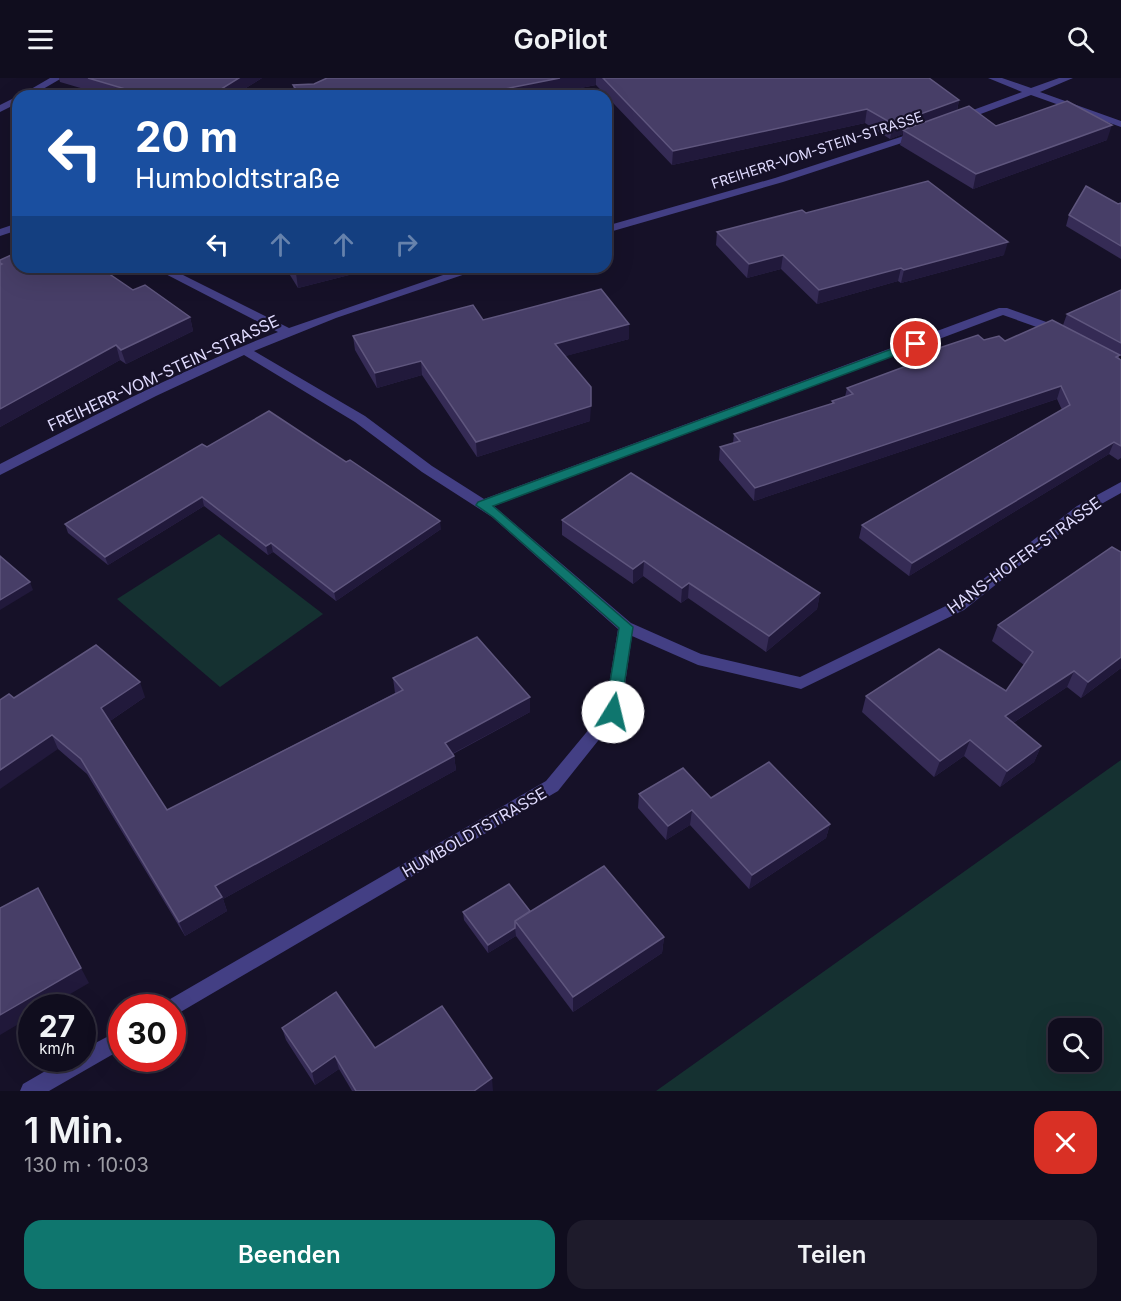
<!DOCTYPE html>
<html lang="de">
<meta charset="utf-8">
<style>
:root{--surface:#100d1e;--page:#1e1b2b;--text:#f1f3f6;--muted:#9c9ca4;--line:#302d3c;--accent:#0f766e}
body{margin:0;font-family:Inter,sans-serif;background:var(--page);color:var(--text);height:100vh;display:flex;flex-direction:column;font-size:22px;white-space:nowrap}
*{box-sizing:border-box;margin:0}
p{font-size:20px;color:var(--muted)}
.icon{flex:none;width:33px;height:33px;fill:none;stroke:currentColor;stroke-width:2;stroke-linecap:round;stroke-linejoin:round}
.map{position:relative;height:1013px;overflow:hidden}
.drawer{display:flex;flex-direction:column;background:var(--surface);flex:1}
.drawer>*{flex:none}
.banner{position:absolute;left:12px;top:12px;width:600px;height:183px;border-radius:18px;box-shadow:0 6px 24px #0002,0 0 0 2px var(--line);background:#1a4fa0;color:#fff;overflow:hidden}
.buttons{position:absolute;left:1048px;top:940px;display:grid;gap:12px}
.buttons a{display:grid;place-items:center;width:54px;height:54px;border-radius:12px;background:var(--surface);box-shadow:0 6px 24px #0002,0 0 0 2px var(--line);font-size:30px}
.speed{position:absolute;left:18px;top:916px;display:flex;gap:12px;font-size:30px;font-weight:700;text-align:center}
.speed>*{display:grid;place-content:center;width:78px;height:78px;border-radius:50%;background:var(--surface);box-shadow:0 6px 24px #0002,0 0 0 2px var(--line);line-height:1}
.speed small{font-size:15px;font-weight:400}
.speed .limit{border:9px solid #d22;background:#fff;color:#111}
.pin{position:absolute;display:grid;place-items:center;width:51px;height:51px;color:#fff;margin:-26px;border:3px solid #fff;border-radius:50%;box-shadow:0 2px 6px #0007}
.me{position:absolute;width:66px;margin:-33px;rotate:9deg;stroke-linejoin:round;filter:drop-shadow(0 0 4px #0008)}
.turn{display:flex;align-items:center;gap:21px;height:126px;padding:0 24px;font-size:27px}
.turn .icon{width:78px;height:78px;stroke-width:2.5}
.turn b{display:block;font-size:42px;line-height:51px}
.lanes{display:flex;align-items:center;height:57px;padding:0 24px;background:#0003;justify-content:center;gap:30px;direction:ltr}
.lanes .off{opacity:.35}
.round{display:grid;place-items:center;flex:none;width:63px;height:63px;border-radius:18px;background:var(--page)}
.headline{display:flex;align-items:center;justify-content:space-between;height:102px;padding:0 24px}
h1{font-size:36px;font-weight:600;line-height:45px}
.primary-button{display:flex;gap:12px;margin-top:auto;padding:12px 24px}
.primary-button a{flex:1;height:69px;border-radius:18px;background:var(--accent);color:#fff;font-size:24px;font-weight:600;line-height:69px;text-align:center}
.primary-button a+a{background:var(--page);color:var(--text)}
header{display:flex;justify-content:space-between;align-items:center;height:78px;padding:0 24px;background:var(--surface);font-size:27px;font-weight:600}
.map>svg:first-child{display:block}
</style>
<header><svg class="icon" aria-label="menu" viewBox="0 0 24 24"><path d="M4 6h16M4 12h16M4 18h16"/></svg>GoPilot<svg class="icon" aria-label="search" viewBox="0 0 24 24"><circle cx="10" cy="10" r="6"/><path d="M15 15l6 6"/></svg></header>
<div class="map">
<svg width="1121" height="1013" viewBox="0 0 1121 1013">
<rect width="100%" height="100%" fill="#161128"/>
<!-- green -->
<g fill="#153131" fill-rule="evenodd">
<polygon points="219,456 323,536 220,609 117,521"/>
<path d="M1121 682V1013H656ZM1059 951H1092V984H1059Z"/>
</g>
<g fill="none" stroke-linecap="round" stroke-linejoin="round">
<!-- minor -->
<g fill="#433f84" fill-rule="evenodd">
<polygon points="50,0 62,0 31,18 19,18"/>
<polygon points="988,0 1002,0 1031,10 1059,0 1073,0 1040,14 1121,43 1121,49 1031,17 962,43 954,43 954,39 1022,14"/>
<polygon points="18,18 18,25 0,34 0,27"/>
<polygon points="919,53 924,56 923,58 783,104 606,155 606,148 775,100"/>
<polygon points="18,145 18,152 0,158 0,151"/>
<path d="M152 189H167L289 250 446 196 468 189H486L336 240 254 273 365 338 432 388 484 421 999 230H1007L1066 251V257L1062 258 1003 237 494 428 631 545 701 576 800 599 954 524 1077 428 1121 404V415L1087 434 964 532 801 611 698 587 632 558 621 634 558 713 172 939V930H162L165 924 546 703 605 632 618 551 492 439 422 394 355 344 244 277 156 318 0 397V386C91 339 183 291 278 254Z"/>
<polygon points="122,951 122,971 49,1013 20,1013 23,1006 66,981 82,981 82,972"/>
</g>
</g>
<!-- wall -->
<g fill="#352b55">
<polygon points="59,0 262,0 233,18 108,18 60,4"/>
<polygon points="327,0 929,0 959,22 957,33 996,48 1107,62 973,111 900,67 903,56 890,61 865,45 672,87 596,7 539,18 294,18 293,7 314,6"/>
<polygon points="1121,125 1121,181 1066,148 1069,137"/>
<polygon points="806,135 1004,177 901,205 898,203 817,226 781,191 747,200 716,167 717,154"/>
<polygon points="0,182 133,212 190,239 193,253 126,286 120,282 0,349"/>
<polygon points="285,189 352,189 353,196 298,210"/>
<polygon points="1121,212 1121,278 1119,278 1119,280 1121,282 1121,380 1118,382 1109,376 909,498 859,460 862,447 1062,332 1057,321 754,423 719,382 720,369 733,365 734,356 832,326 832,323 845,319 847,310 929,280 930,273 984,262 1005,263 1063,247 1067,236"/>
<polygon points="483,242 629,246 629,261 565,278 590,343 477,379 422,297 377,310 355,272 353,258"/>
<polygon points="207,369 441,451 336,523 273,474 268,477 204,428 108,487 68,455 65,446"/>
<polygon points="562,442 820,515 817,531 766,574 688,520 681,525 643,498 633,506 562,457"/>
<polygon points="998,547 1121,590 1081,620 1067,609 1013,645 1041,668 1034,684 1000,709 964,678 934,699 862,634 866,618 1006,613 1024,587 992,563"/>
<polygon points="393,600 530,619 530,634 453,676 454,678 456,692 223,821 227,833 185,858 87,696 58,671 14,620 145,619 110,643 167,732 395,615"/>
<polygon points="639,716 711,720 830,746 826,760 749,811 690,747 666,762 638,730"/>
<polygon points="530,833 664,859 662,875 573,934 516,858 488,875 464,842 463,834"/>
<polygon points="282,950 375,970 493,1013 352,1013 339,991 315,1007 286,962"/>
</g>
<!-- shaded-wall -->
<g fill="#21193b">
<polygon points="239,0 262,0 233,18 210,18"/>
<polygon points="560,0 596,0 596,7 539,18 469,18"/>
<polygon points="188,14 189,18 180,18"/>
<polygon points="959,22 956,36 903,52 903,56 890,61 893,46"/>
<polygon points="867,31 865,45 672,87 673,73"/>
<polygon points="1112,47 1107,62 973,111 976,96"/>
<polygon points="1008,164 1004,177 901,205 904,192"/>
<polygon points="783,177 781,191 747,200 749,186"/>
<polygon points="320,189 352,189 353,196 298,210 296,195"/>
<polygon points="901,190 898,203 817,226 819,212"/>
<polygon points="190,239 193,253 126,286 121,272"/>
<polygon points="629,246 629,261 555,281 555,266"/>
<polygon points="116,267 120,282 0,349 0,331"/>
<polygon points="421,283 422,297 377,310 375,295"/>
<polygon points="1061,308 1057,321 754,423 755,410"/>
<polygon points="591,328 590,343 477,379 476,364"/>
<polygon points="1114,364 1109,376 909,498 912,485"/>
<polygon points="202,419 204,428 108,487 105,479"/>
<polygon points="440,443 441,451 336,523 334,514"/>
<polygon points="271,465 273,474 268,477 266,468"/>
<polygon points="644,483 643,498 633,506 633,491"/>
<polygon points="30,504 33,512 0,532 0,522"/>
<polygon points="689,505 688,520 681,525 682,510"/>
<polygon points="820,515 817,531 766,574 769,558"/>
<polygon points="1121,579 1121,590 1081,620 1088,604"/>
<polygon points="1074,593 1067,609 999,654 1005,638"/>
<polygon points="140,604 145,619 107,645 101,630"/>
<polygon points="530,619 530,634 446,679 445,665"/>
<polygon points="52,657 58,671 0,711 0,692"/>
<polygon points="970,662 964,678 934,699 940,683"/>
<polygon points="1041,668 1034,684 1000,709 1007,693"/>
<polygon points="454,678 456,692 223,821 227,833 185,858 179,844 215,808"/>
<polygon points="692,732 690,747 666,762 668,748"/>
<polygon points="830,746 826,760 749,811 752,797"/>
<polygon points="515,850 516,858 488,875 488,867"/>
<polygon points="664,859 662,875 573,934 573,919"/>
<polygon points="81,890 89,905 46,930 32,930 32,938 0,957 0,937"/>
<polygon points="335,978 339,991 315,1007 312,994"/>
<polygon points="492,1000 493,1013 474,1013"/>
</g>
<!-- building -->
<g fill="#473e67" stroke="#5f567e" stroke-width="1.5">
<polygon points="88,0 239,0 210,18 203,18 188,14 180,18 149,18"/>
<polygon points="327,0 560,0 469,18 301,18 293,7 314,6"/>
<polygon points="603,0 929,0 959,22 893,46 867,31 673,73"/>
<polygon points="1067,23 1112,47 976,96 903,52 969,28 996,48"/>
<polygon points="928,103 1008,164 904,192 901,190 819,212 783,177 749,186 717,154 802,132 806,135"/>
<polygon points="1086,108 1118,126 1121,125 1121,168 1069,137"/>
<polygon points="18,174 18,189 99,189 133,212 145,207 190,239 121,272 116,267 0,331 0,187 2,186 0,185 0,182"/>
<polygon points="292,189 320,189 296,195"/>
<polygon points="601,211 629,246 555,266 591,309 591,328 476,364 421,283 375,295 353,258 473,227 483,242"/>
<polygon points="1121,212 1121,265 1067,236"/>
<polygon points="1052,242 1120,277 1116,279 1121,282 1121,368 1114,364 912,485 862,447 1070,327 1061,308 755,410 720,369 740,363 734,356 834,325 832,323 853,316 847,310 936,277 930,273 978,257 984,262 999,258 1005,263"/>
<polygon points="269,333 346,384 350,382 440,443 334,514 271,465 266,468 202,419 105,479 65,446 202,366 207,369"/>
<polygon points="631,395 820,515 769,558 689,505 682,510 644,483 633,491 562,442"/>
<polygon points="1112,469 1121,474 1121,579 1088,604 1074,593 1005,638 1041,668 1007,693 970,662 940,683 866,618 939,571 1006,613 1033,574 998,547"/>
<polygon points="0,478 30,504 0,522"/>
<polygon points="477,559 530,619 445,665 454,678 215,808 222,819 179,844 81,681 52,657 0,692 0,622 9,616 14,620 96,567 140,604 101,630 167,732 403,612 393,600"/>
<polygon points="769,684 830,746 752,797 692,732 668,748 639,716 683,690 711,720"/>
<polygon points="604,788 664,859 573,919 515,843"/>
<polygon points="509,806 530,833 515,843 515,850 488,867 463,834"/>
<polygon points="38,810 81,890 0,937 0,830"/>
<polygon points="336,914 375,970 442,928 492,1000 474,1013 356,1013 335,978 312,994 282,950"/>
</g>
<!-- route -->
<polygon fill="#0f766e" stroke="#0a4d48" stroke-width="1.5" points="916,262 922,266 920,268 493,428 633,549 620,634 618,638 608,638 605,634 619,550 493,439 476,427 478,424"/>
<g text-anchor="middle" stroke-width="4.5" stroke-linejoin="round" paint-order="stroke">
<!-- far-street labels -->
<g font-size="14" fill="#dfdafd" stroke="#161128">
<text transform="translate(817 72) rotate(-18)" y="5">FREIHERR-VOM-STEIN-STRASSE</text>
</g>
<!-- street labels -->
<g font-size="16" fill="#dfdafd" stroke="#161128">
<text transform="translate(163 295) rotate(-25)" y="6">FREIHERR-VOM-STEIN-STRASSE</text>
<text transform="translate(1024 477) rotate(-36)" y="6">HANS-HOFER-STRASSE</text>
<text transform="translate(474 754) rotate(-30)" y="6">HUMBOLDTSTRASSE</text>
</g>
</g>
</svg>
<div class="buttons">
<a><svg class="icon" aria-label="search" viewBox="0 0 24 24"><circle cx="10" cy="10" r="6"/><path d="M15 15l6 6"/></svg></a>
</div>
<div class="speed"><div>27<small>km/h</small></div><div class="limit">30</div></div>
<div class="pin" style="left:916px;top:266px;background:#d93025"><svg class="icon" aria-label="arrive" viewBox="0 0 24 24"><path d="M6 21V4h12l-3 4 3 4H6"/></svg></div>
<svg class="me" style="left:613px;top:634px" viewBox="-20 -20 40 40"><circle r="19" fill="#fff"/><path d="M0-13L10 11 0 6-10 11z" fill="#0f766e"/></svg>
<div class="banner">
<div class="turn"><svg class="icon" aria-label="left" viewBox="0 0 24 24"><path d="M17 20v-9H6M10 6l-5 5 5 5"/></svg><div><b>20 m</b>Humboldtstraße</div></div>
<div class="lanes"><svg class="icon" aria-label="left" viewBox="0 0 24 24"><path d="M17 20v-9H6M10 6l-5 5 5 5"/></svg><svg class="icon off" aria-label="ahead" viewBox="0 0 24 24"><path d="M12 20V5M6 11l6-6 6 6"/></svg><svg class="icon off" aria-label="ahead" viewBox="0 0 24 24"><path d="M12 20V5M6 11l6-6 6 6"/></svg><svg class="icon off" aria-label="right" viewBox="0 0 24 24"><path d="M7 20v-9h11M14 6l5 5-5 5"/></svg></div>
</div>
</div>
<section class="drawer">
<div class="headline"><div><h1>1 Min.</h1><p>130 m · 10:03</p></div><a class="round" style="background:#d93025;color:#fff"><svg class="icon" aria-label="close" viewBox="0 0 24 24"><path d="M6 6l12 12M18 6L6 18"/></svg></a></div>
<div class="primary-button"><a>Beenden</a><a>Teilen</a></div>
</section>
